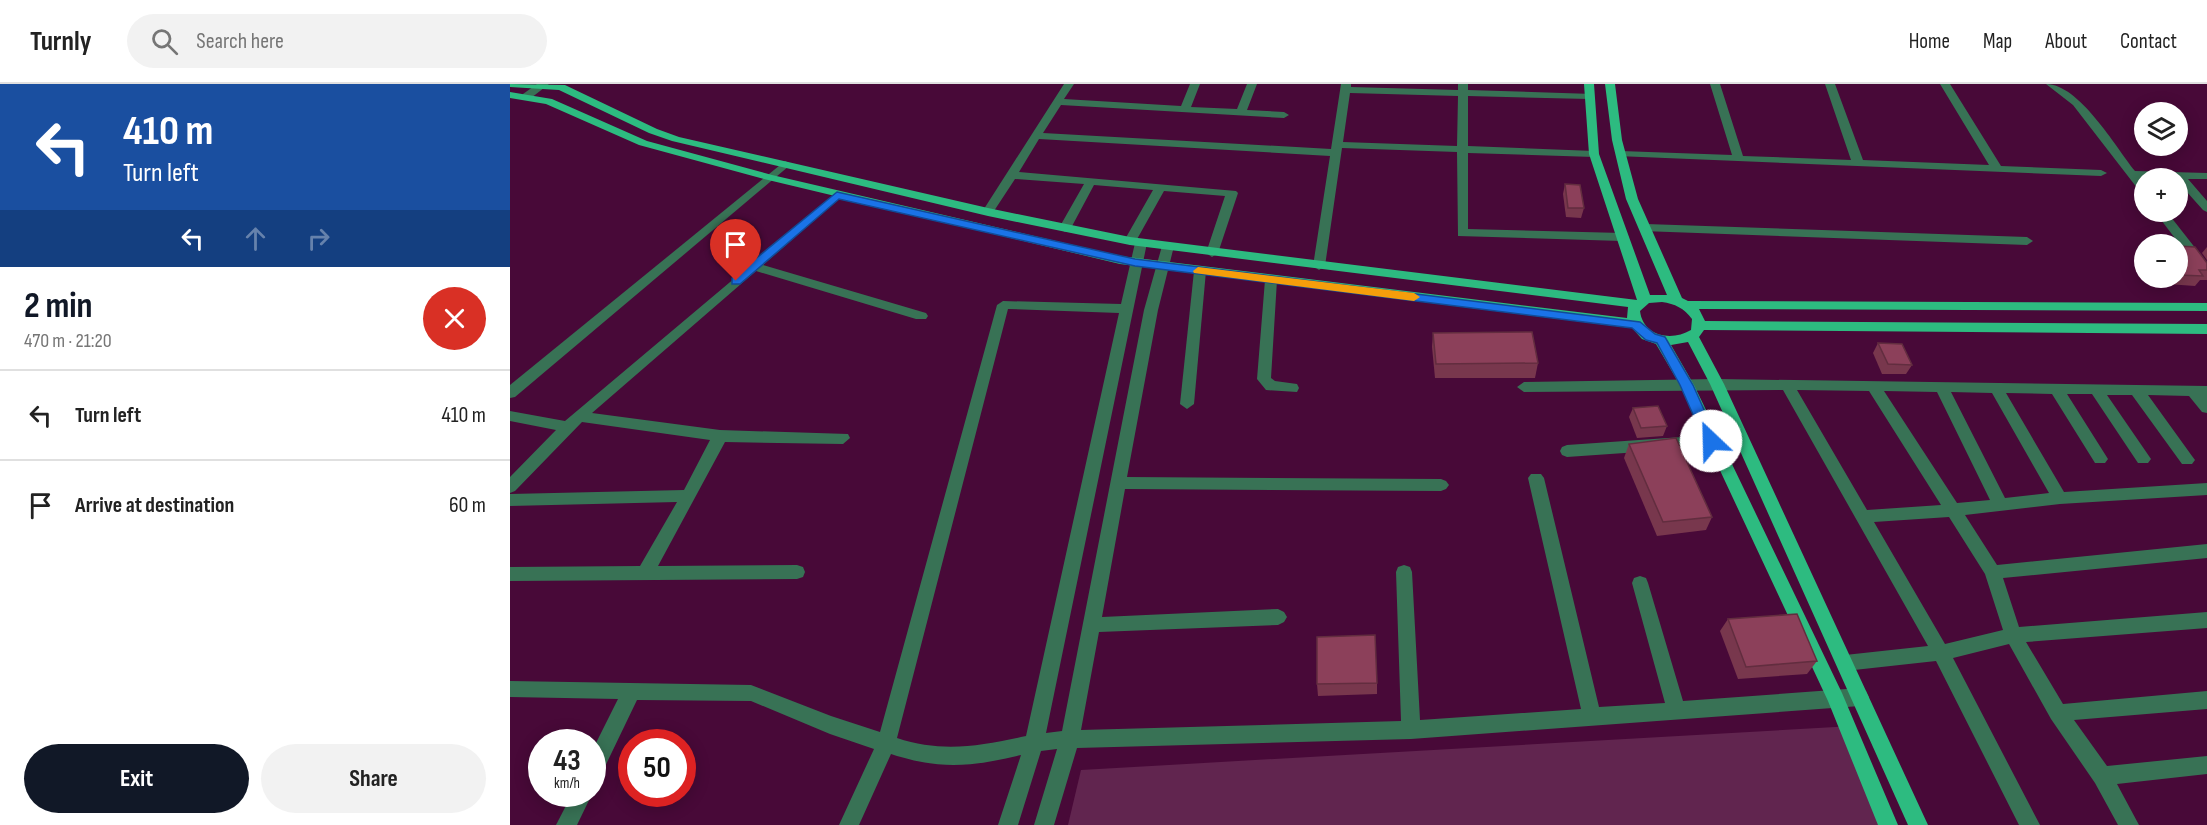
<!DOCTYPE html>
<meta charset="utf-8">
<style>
:root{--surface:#fff;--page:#f2f2f2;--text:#222;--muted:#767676;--line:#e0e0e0;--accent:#111827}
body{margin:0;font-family:"Sofia Sans Condensed",sans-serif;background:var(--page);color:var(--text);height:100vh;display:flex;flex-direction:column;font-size:22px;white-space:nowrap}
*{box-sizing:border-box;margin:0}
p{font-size:20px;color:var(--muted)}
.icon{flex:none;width:33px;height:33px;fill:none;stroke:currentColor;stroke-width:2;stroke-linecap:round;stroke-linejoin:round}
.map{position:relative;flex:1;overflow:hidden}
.side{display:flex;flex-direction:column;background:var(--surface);width:510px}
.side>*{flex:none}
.top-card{background:#1a4fa0;color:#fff;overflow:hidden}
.fabs{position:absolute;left:1624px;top:18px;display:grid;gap:12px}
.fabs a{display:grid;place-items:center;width:54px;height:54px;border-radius:50%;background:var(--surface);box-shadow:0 3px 15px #0003;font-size:30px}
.speed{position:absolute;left:18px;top:645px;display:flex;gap:12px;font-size:30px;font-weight:700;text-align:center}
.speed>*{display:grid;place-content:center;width:78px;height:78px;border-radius:50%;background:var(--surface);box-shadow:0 3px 15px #0003;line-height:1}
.speed small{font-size:15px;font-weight:400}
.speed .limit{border:9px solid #d22;background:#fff;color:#111}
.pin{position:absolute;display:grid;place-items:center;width:51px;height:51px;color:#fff;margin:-62px -26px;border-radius:50% 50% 50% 0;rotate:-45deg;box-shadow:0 0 6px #0007}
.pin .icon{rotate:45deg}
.me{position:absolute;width:66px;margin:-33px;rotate:336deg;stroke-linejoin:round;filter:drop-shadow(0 0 4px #0008)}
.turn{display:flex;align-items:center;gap:21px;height:126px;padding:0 24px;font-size:27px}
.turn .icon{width:78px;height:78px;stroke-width:2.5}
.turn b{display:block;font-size:42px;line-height:51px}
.lanes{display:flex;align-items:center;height:57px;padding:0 24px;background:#0003;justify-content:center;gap:30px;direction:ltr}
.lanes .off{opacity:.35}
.round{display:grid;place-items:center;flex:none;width:63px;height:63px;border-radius:32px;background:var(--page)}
.head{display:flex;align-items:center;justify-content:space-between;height:102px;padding:0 24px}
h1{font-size:36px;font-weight:700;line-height:45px;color:var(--accent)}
.cta{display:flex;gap:12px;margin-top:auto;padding:12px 24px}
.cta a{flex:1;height:69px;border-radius:36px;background:var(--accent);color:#fff;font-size:24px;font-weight:700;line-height:69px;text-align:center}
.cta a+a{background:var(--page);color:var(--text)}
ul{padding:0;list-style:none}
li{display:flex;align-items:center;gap:18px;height:90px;padding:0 24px;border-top:2px solid var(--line)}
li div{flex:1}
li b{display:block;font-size:22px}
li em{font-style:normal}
header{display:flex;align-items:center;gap:36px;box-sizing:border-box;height:84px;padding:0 30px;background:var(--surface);border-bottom:2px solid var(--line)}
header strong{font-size:28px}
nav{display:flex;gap:33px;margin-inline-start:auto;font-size:21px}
.search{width:420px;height:54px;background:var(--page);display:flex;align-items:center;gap:15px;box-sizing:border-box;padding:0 21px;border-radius:33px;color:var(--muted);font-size:22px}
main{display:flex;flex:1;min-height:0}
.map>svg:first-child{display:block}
</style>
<header>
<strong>Turnly</strong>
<div class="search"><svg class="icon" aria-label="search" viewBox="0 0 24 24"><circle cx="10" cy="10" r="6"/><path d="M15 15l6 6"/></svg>Search here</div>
<nav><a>Home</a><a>Map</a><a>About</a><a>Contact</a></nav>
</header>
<main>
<section class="side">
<div class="top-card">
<div class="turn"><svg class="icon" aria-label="left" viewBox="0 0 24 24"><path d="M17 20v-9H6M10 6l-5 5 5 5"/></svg><div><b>410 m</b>Turn left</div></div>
<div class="lanes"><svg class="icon" aria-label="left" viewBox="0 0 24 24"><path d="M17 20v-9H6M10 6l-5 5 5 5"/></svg><svg class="icon off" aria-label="ahead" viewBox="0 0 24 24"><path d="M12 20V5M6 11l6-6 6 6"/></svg><svg class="icon off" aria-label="right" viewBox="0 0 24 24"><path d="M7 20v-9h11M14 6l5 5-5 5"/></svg></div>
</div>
<div class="head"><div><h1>2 min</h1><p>470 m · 21:20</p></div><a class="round" style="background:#d93025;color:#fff"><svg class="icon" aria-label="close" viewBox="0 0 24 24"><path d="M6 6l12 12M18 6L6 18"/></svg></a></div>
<ul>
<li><svg class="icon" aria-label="left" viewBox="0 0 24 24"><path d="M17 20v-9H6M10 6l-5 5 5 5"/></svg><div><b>Turn left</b></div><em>410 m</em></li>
<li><svg class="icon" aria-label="arrive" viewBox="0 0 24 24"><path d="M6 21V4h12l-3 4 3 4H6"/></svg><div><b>Arrive at destination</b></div><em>60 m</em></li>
</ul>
<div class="cta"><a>Exit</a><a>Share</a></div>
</section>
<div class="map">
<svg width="1697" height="741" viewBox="0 0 1697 741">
<rect width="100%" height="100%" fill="#480938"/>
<!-- green -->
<polygon fill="#61254f" points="1343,642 1384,741 558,741 571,686"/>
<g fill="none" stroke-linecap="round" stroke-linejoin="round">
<!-- minor -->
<g fill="#387255" fill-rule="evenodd">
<polygon points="27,0 39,0 21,14 13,14 13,10"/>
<path d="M554 0H564L554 15 671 22 680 0H690L681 23 727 25 737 0H747L737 26 774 28 779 31 774 34 551 21 533 49 821 65 831 0H841V3L948 6V0H958V6L1083 10V14L1079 15 958 12V62L1084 67 1089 70 1084 73 958 69V145L1112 149 1118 153 1112 157 948 152 947 68 832 64 815 182 809 186 803 182 820 72 529 55 509 88 726 107 728 109 708 169 702 173 696 169 715 112 654 107 626 157 620 161 614 157 643 106 584 101 561 144 555 148 549 144 574 100 505 95 482 130H474L472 128ZM840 9 948 12 947 62 833 58Z"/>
<polygon points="1200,0 1210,0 1233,72 1341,76 1315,0 1325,0 1353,76 1479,81 1430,0 1440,0 1491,82 1591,86 1597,89 1591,92 1107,72 1106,70 1111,67 1222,71"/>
<path d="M1536 0C1569 0 1605 62 1625 87L1697 89V95H1678L1697 117V128L1693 126 1668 98V94H1630L1635 99V110L1631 109 1563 21Z"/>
<polygon points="275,77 281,80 279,82 5,313 0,314 0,301"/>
<polygon points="327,108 333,111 331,113 253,181 416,229 418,232 416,235 406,235 246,187 82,329 210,346 338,350 340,354 333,360 215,358 148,482 287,481 293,483 295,488 293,493 287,495 0,497 0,483 130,482 167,418 0,422 0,410 174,406 200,356 72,338 5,407 0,409 0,393 46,346 0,337 0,327 55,337"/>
<polygon points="1645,128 1657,128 1697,179 1697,192 1693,191"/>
<polygon points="1136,140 1517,153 1523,157 1517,161 1132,147 1130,144"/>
<path d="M631 155 637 159 536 649 552 647 634 226 652 162 658 158 664 162 648 226 617 393 931 395 936 397 939 401 936 405 931 407 615 405 592 533 768 525 774 528 777 533 774 538 768 541 589 548 571 646 891 637 886 488 888 483 894 481 900 483 902 488 910 636 1071 625 1018 394 1021 390H1031L1034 394 1089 623 1155 619 1122 499 1124 494 1130 492 1136 494 1138 499 1173 617 1350 604 1356 607 1359 613 1356 619 1350 622 901 655 567 664 544 741H524L547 665 531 667 508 741H488L511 671C461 683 430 686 381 670L349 741H329L364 665 320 650 241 617 127 616 89 695 82 697V667L108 615 0 613V597L241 601 321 632 370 648 487 221 493 217 611 220 625 159ZM498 225 609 229 516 652C471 662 432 669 387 654Z"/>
<polygon points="690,183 696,187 684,320 677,325 670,320 684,187"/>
<polygon points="761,192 767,196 761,294 765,297 787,300 789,304 787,308 756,306 747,295 755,196"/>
<path d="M1207 295 1697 302V329L1692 328 1679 312 1638 311 1682 372 1685 376 1682 380H1672L1622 311H1597L1641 375 1638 379H1628L1582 310H1557L1598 375 1595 379H1585L1542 310 1496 309 1554 408 1697 399V411L1550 420 1455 431 1487 481 1697 460V474L1493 494 1509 543 1697 528V544L1516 558 1553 620 1697 607V625L1564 636 1597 682 1697 672V690L1607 700 1629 741H1608L1585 699 1541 635 1499 560 1443 574 1530 741H1509L1426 577 1335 587 1329 585 1326 579 1329 573 1335 571 1418 562 1273 306 1014 308 1007 303 1014 298ZM1287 306 1359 307 1431 421 1357 426ZM1374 307 1427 308 1480 416 1447 419ZM1441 308 1482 309 1539 409 1495 414ZM1439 433 1475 490 1493 546 1435 560 1364 438Z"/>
<polygon points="1201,351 1208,357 1201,363 1057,373 1052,371 1050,367 1052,363 1057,361"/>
<polygon points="62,710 82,710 67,741 46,741"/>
</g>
<!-- major -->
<path fill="#2dbb80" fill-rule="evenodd" d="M0 0 55 1 147 45 169 53 478 124 620 153 1127 216 1079 70 1074 0H1084L1089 70 1140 211H1157L1116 115 1102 56 1095 0H1105L1112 56 1128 115 1172 214 1178 217 1697 219V227L1189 225 1195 237 1697 240V250L1194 246 1189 253 1214 300 1418 741H1398L1200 300 1178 258 1161 261 1184 301 1332 609 1388 741H1368L1318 617 1170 301 1146 260 1132 255 1122 244 610 180 254 95 129 61 36 20 0 14V8L42 15 137 57 262 91 610 172 1117 234 1118 223 620 161 478 132 162 57 139 49 49 6 0 3ZM1152 218C1165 220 1174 224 1182 235L1181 246C1161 258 1133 252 1130 227L1139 219Z"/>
</g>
<!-- wall -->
<g fill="#78374d">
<polygon points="1055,100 1074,124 1071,134 1056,133 1053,110"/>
<polygon points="1668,162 1697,179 1697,196 1690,196 1685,202 1657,200 1652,194 1668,194"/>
<polygon points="1697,163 1697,176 1692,169"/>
<polygon points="923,249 1028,279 1025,294 925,294 922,263"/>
<polygon points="1368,259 1402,281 1396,290 1372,290 1363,269"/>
<polygon points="1123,324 1157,342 1153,352 1127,354 1119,333"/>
<polygon points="1119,360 1202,433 1196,446 1147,452 1114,374"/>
<polygon points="1218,535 1307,577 1297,590 1228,595 1210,547"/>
<polygon points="867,599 867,610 808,612 807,600"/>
</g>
<!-- building -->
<g fill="#8c405a" stroke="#622d3f" stroke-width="1.5">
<polygon points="1055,100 1070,101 1074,124 1058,124"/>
<polygon points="1668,162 1685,163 1697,179 1697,186 1689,186 1693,192 1668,191"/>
<polygon points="1022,248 1028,279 926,280 923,249"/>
<polygon points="1368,259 1392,260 1402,281 1378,280"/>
<polygon points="1148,322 1157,342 1131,344 1123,324"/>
<polygon points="1166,354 1202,433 1153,438 1119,360"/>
<polygon points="1287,530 1307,577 1236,583 1218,535"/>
<polygon points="865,551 867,599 807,600 807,553"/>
</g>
<!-- route -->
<polygon fill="#1a73e8" stroke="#114b97" stroke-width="1.5" points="327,108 625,175 1130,238 1145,250 1155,253 1183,301 1208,357 1201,362 1196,360 1170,301 1147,259 1136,256 1122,244 625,182 329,115 230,200 222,200 222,194"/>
<!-- slow -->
<polygon fill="#f59e0b" points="688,183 904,209 910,213 904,217 684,189 683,187"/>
</svg>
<div class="fabs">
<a><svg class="icon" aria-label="layers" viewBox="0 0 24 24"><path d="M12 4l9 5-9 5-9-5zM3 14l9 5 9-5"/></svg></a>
<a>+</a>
<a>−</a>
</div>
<div class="speed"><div>43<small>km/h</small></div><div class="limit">50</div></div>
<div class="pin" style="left:226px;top:197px;background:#d93025"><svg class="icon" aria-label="arrive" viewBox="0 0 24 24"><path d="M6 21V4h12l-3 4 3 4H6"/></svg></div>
<svg class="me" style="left:1201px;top:357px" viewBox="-20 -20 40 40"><circle r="19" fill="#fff"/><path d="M0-13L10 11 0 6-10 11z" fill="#1a73e8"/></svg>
</div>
</main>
